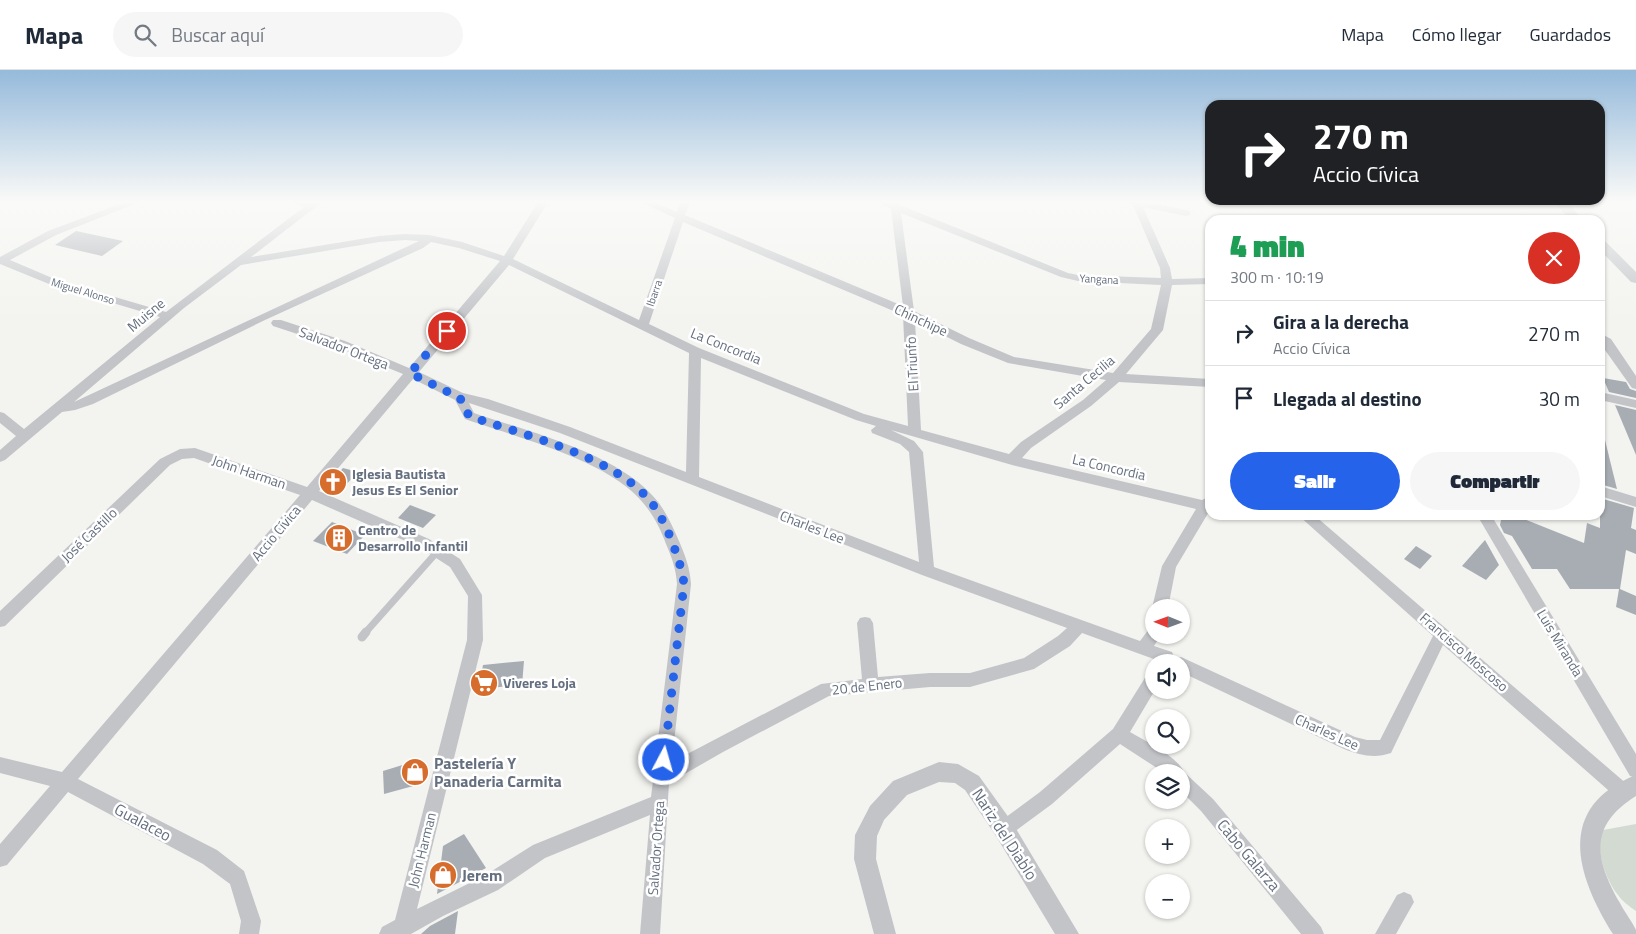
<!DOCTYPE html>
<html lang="es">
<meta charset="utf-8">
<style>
:root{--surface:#fff;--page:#f6f6f7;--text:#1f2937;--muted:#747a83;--line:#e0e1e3;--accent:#2563eb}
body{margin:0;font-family:"Titillium Web",sans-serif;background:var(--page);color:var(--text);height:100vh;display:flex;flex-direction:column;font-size:19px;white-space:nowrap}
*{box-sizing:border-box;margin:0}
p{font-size:16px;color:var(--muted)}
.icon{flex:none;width:28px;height:28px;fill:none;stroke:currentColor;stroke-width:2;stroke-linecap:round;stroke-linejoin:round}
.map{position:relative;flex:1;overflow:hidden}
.side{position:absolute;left:1205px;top:145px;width:400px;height:305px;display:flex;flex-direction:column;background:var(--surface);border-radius:15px;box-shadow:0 1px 4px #0004}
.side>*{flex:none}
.guide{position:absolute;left:1205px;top:30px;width:400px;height:105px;border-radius:15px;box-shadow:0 1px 4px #0004;background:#202124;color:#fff;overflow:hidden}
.needle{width:32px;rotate:271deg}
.fabs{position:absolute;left:1145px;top:529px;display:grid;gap:10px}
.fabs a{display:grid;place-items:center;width:45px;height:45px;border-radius:50%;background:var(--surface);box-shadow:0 1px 4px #0004;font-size:25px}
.pin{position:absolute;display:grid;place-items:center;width:42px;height:42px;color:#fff;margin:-21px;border:2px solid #fff;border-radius:50%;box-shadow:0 1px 5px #0007}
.me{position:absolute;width:55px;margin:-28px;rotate:6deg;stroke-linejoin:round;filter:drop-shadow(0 0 4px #0008)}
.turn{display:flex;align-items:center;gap:18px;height:105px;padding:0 25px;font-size:22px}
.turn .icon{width:65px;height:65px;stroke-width:2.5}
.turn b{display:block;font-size:35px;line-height:42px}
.round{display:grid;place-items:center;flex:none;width:52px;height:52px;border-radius:26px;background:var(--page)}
.summary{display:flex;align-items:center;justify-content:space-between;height:85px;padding:0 25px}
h1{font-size:30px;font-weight:800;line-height:38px;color:#1e9e55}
.button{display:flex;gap:10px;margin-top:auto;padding:10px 25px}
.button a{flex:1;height:58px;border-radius:30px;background:var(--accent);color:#fff;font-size:20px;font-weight:800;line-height:58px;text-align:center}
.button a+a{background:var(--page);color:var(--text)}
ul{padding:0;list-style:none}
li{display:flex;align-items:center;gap:15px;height:65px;padding:0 25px;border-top:1px solid var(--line)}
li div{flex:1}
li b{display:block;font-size:19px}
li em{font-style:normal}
header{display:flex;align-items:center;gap:30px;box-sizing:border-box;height:70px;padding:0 25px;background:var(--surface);border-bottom:1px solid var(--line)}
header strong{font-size:24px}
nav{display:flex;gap:28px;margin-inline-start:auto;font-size:18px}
.search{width:350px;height:45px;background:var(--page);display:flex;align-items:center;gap:12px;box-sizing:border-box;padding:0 18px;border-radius:28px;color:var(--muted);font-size:19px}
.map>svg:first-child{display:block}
</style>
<header>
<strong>Mapa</strong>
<div class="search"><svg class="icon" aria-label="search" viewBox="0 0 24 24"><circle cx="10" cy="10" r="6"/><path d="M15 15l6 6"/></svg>Buscar aquí</div>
<nav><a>Mapa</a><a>Cómo llegar</a><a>Guardados</a></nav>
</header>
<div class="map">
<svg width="1636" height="864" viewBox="0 0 1636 864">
<rect width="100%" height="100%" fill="#f3f4f0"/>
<!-- green -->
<path fill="#d3dad1" d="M1636 754V841C1629 836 1623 832 1618 825 1606 810 1594 778 1603 760Z"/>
<!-- building -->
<g fill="#a8adb4">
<polygon points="76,161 123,171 102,186 55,175"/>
<polygon points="1603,308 1626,312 1630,319 1636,321 1636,328 1609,322"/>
<polygon points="1615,335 1636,340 1636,385"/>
<polygon points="1600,366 1604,366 1617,419 1600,414"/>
<polygon points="343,398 358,402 342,419 327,415"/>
<polygon points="1600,428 1634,438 1631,458 1636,460 1636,484 1626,480 1620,519 1636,526 1636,545 1616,537 1619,519 1570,519 1557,499 1532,499 1512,466 1504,463 1500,455 1502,445 1514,445 1584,473 1587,453 1600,458"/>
<polygon points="410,435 436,445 423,458 398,448"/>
<polygon points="332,452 365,465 347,484 313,471"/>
<polygon points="1485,470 1499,495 1486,510 1462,496"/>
<polygon points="1416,476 1432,486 1420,499 1404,489"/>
<polygon points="524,591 522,615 479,619 483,595"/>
<polygon points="422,689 417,715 384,724 383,701"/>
<polygon points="464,764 486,798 437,824 443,776"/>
<polygon points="458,841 455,864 421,864 430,856"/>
</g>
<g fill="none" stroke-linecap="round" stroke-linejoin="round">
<!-- service-far1 -->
<polyline stroke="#c2c4c8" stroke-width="7" points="365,563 437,482"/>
<!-- service -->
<polyline stroke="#c2c4c8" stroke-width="9" points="362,567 366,562"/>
<!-- minor -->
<g fill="#c2c4c8" fill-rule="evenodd">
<path d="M125 132H140L56 165 10 190 57 210 166 242 304 137 290 132H322L251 187 379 166 405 164 429 165 462 172 504 186 538 132H548L513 189 639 250 675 148 640 132H654L677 142 680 132H690L685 145 903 236 891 139 878 132 898 133 900 135 1068 203 1078 205 1161 208 1160 198 1133 135 1126 132H1147L1190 141V145L1186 146 1143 137 1170 198 1172 209 1210 208V214L1172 215 1163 260 1126 304 1210 309V317L1119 312 1091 336 1031 378 1022 388 1202 430 1210 426V440L1176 497 1168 538H1154V541L1152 538 1162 496 1196 439 1012 395 891 360 914 371 923 382 934 497 1140 571 1149 559 1154 558V565H1161L1154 576 1172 582 1174 587 1172 592H1162L1082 563 1070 576 1034 599 970 617H930L829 626 723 682 669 713 660 864H640L650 745 545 788 498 820 443 846 411 864H379L382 857 395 850 467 570 468 526 450 497 419 477 312 430 78 709 217 780 244 801 261 851 259 864H239L241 851 230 814 203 794 68 722 7 795 0 797V774L50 716 0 703V687L62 702 300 425 194 388 182 389 170 395 5 556 0 557V541L160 389 180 379 195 378 307 417 403 304 337 277 273 256 271 253 273 250H281L345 271 409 298 500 191 459 178 431 172 423 178 265 250 93 334 75 340 62 342 5 390 0 392V380L16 366 0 353V342L4 343 24 359 160 247 49 214 0 194V187L48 161ZM901 143 1061 207 1078 211 1161 215 1151 259 1113 303 1014 287 969 268 914 241ZM683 152 903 245 908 356 864 344 699 278 649 254ZM405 170 419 171 74 332 184 238 241 195 379 172ZM509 195 689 283 686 402 570 357 488 329 463 323 419 302ZM915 251 961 274 1008 293 1106 310 1083 330 1021 372 1009 384 921 360ZM701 288 856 350 876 356 871 360 872 363 900 374 909 382 919 492 699 407ZM413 309 455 330 465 349C516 367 611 391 644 434 654 446 661 460 666 474 672 488 676 499 677 514L651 727 533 775 484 806 417 839 483 570 482 525 460 489 429 469 319 421ZM469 333 560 363 922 505 1067 558 1058 566 1024 588 970 603H930L878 607 873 553 870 548 865 547 860 548 857 553 862 609 821 614 672 692 691 514C690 498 685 485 679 471 672 455 664 437 652 425 612 382 529 362 474 343Z"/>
<polygon points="1600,263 1611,269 1636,306 1636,319 1632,318 1600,273"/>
<polygon points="1600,322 1636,330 1636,338 1600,330"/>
<polygon points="1600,416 1636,427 1636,437 1600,426"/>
<path d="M1298 445H1314L1628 715 1631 721 1628 727 1622 729 1616 727 1443 575 1391 683C1374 689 1360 685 1344 679L1181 602V592H1174L1175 589 1181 587 1355 667 1367 670H1380L1433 566Z"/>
<polygon points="1477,445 1491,445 1636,684 1636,708 1630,706"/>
<path d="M1154 601V620H1155L1130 662C1145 671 1177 686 1184 702L1213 729 1321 857 1324 864H1301L1201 741 1181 721V702H1163L1120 674 1052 734 1010 765 1004 768 998 765 995 759 998 753 1040 722 1113 659 1148 603Z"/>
<polygon points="1404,822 1411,825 1414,832 1396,864 1375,864 1397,825"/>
</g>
<!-- tertiary -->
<g fill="#c2c4c8" fill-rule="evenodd">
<polygon points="1554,132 1567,132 1583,150 1570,150"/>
<polygon points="1600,169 1604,170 1636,202 1636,213 1631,212 1600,180"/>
<polygon points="939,692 958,694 979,706 1012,752 1079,864 1055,864 996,766 965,720 955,713 939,712 907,725 884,750 877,766 876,789 896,864 874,864 854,789 855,765 870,736 893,711"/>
<path d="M1636 705V726C1588 756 1595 789 1620 833 1625 843 1632 851 1636 860V864H1613C1576 805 1555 737 1636 705Z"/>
</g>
</g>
<!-- sky -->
<linearGradient id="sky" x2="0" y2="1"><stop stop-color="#95badb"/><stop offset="0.52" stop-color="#fafaf8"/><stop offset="1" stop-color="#fafaf8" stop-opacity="0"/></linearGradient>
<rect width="1636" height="253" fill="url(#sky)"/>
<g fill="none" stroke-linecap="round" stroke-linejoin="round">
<!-- route -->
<path stroke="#2563eb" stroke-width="9" stroke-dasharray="0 16.2" d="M447 261 410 303 460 328 469 346C523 365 614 386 650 431 660 443 666 457 672 471 677 486 682 498 684 514L664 690"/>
</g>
<!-- icons -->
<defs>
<symbol id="church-disc" viewBox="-11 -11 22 22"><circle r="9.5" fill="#d76d2c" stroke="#fff"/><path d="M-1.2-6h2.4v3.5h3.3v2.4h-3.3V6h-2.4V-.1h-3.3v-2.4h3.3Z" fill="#fff"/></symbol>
<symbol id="building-disc" viewBox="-11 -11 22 22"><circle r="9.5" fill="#d76d2c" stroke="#fff"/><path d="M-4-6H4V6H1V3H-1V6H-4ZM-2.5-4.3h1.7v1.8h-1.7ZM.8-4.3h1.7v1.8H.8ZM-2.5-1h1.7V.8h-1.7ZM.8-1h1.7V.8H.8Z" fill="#fff"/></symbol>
<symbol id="supermarket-disc" viewBox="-11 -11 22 22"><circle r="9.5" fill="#d76d2c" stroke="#fff"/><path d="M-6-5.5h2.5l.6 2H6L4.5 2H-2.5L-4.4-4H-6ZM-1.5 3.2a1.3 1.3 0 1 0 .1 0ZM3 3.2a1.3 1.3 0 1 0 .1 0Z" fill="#fff"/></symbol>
<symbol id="shop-disc" viewBox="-11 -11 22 22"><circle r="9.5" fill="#d76d2c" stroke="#fff"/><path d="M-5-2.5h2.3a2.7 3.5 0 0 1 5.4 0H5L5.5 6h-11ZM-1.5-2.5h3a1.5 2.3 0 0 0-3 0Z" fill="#fff"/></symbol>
</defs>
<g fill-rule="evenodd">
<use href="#church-disc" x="317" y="396" width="32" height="32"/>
<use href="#building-disc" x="323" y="452" width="32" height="32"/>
<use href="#supermarket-disc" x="468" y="597" width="32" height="32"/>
<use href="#shop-disc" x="399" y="686" width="32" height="32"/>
<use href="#shop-disc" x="427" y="789" width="32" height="32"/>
</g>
<g text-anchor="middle" stroke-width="5" stroke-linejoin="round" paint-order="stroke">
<!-- far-street labels -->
<g font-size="11" fill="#646f7f" stroke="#fff">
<text transform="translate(1099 209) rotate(3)" y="4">Yangana</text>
<text transform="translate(83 221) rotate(17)" y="4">Miguel Alonso</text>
<text transform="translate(654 223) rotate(-71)" y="4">Ibarra</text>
</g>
<!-- street labels -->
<g font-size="14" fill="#646f7f" stroke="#fff">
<text transform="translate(146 245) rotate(-40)" y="5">Muisne</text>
<text transform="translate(921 250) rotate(25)" y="5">Chinchipe</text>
<text transform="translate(726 276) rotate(22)" y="5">La Concordia</text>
<text transform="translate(344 278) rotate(21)" y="5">Salvador Ortega</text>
<text transform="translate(912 294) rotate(-93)" y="5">El Triunfo</text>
<text transform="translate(1084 312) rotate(-40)" y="5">Santa Cecilia</text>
<text transform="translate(1109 397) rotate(13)" y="5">La Concordia</text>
<text transform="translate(249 402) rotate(19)" y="5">John Harman</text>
<text transform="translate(812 457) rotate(21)" y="5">Charles Lee</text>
<text transform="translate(276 463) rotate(-50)" y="5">Accio Cívica</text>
<text transform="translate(89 465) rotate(-44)" y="5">José Castillo</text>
<text transform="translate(1560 573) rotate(59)" y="5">Luis Miranda</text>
<text transform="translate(1464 582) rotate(41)" y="5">Francisco Moscoso</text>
<text transform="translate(867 616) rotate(-6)" y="5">20 de Enero</text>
<text transform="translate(1327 662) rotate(24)" y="5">Charles Lee</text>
<text transform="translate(656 778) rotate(-86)" y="5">Salvador Ortega</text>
<text transform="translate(422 780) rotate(-76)" y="5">John Harman</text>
</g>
<!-- poi labels -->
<g font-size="14" font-weight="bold" fill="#646f7f" stroke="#fff" text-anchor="start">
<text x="352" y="409">Iglesia Bautista<tspan x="352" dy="16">Jesus Es El Senior</tspan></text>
<text x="358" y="465">Centro de<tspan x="358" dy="16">Desarrollo Infantil</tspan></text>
<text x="503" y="618">Viveres Loja</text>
</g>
<!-- near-poi labels -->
<g font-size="16" font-weight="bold" fill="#646f7f" stroke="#fff" text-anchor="start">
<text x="434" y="699">Pastelería Y<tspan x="434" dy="18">Panaderia Carmita</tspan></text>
<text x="462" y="811">Jerem</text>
</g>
<!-- near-street labels -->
<g font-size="16" fill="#646f7f" stroke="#fff">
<text transform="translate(143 752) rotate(28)" y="6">Gualaceo</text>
<text transform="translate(1005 764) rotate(57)" y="6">Nariz del Diablo</text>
<text transform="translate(1249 785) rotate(50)" y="6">Cabo Galarza</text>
</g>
</g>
</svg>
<div class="fabs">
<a><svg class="needle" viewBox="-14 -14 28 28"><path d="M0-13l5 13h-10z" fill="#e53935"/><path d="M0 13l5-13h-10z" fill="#747a83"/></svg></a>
<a><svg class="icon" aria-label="sound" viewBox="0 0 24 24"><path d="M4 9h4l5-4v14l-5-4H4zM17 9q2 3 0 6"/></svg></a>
<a><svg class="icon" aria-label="search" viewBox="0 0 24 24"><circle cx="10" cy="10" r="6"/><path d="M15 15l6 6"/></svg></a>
<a><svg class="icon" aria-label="layers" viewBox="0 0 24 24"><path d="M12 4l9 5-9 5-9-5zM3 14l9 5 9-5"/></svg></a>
<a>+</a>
<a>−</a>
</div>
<div class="pin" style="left:447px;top:261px;background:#d93025"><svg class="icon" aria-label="arrive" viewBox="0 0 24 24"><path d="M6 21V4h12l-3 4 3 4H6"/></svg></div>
<svg class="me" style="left:664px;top:690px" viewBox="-20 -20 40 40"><circle r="17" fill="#2563eb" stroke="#fff" stroke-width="3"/><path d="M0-11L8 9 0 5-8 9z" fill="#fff"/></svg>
<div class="guide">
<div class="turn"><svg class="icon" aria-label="right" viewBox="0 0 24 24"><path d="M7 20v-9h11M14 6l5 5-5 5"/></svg><div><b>270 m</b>Accio Cívica</div></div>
</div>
<section class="side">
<div class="summary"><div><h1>4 min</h1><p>300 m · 10:19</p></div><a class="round" style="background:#d93025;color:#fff"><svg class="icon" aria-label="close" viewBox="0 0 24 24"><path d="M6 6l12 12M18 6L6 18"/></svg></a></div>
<ul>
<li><svg class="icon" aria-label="right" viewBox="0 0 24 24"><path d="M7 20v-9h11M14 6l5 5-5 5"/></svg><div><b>Gira a la derecha</b><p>Accio Cívica</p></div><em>270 m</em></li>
<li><svg class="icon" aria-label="arrive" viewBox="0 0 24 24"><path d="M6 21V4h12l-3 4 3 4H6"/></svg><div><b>Llegada al destino</b></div><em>30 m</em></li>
</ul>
<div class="button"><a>Salir</a><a>Compartir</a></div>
</section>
</div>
